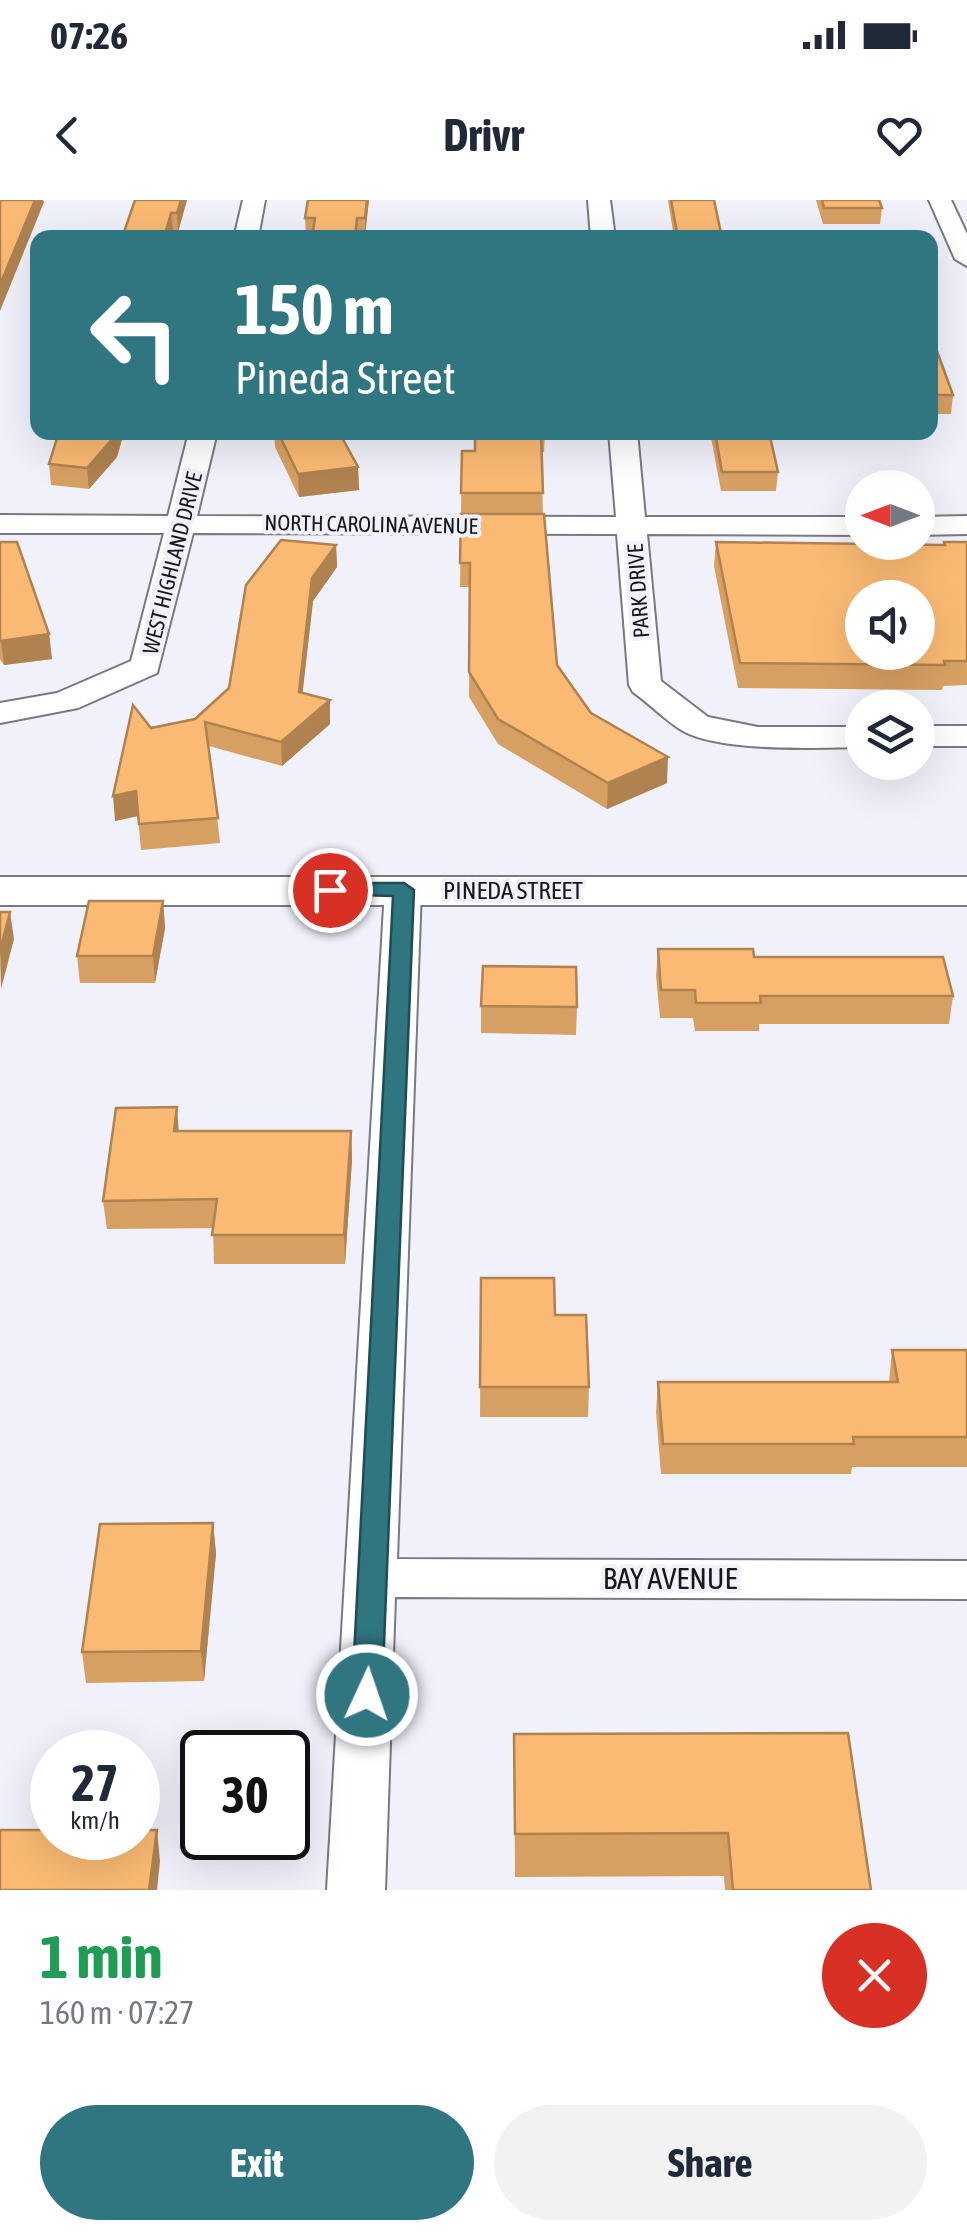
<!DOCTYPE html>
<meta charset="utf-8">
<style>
:root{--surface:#fff;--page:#f2f2f3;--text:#1f2937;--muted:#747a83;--accent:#2f7681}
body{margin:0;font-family:"Asap Condensed",sans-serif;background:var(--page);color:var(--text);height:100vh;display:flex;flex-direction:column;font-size:38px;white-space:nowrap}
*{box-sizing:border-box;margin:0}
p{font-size:32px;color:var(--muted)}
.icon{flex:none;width:55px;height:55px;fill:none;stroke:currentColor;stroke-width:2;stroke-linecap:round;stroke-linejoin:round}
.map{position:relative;height:1690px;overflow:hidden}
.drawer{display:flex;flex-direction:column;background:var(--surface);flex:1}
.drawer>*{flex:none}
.top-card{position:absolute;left:30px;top:30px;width:908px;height:210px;border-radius:20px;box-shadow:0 10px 40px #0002;background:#2f7681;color:#fff;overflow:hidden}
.needle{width:65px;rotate:270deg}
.fabs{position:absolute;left:845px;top:270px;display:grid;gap:20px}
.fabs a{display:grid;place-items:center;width:90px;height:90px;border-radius:50%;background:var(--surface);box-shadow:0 10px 40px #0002;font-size:50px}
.speed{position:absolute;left:30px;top:1530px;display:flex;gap:20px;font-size:50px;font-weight:700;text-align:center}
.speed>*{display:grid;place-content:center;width:130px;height:130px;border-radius:50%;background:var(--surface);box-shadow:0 10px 40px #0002;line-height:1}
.speed small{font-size:25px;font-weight:400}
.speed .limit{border:5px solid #111;border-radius:15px;background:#fff;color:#111}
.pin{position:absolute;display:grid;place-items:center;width:85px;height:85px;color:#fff;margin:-42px;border:5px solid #fff;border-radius:50%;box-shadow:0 2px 10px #0007}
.me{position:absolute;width:110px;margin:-55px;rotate:3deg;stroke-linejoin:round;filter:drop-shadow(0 0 8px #0008)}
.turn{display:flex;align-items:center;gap:35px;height:210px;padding:0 40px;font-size:45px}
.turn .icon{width:130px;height:130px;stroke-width:2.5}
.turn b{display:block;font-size:70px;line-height:85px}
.round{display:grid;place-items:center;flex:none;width:105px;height:105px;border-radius:52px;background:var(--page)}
.summary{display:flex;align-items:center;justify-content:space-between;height:170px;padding:0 40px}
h1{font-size:60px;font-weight:700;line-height:75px;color:#1e9e55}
.action{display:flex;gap:20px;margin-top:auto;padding:20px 40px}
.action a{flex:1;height:115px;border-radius:60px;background:var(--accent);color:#fff;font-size:40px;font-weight:700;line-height:115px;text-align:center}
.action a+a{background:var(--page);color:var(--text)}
.status{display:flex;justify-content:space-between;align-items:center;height:70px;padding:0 50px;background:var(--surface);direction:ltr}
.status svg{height:28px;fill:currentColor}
header{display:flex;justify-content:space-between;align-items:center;height:130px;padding:0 40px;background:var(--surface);font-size:45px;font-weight:700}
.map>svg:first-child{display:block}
</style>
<div class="status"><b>07:26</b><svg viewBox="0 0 49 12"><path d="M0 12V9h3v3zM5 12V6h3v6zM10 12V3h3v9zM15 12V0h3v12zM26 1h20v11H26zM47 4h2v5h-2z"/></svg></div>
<header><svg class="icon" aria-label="back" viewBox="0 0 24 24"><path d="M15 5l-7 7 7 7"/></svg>Drivr<svg class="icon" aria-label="heart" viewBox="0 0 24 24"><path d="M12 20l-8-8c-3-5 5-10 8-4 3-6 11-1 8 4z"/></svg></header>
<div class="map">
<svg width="967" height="1690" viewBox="0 0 967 1690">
<rect width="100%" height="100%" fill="#f1f1fb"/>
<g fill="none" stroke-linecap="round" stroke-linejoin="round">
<defs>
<g id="minor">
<polygon points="243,0 265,0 258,38 234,38"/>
<polygon points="588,0 610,0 615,38 591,38"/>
<polygon points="929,0 951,0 967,34 967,66 955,59"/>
<path d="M189 232H217L197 316 616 317 609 232H637L645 317H862V335L647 334 661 481 708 517 758 527H862V547C818 548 721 552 683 531 666 521 650 504 633 492L629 485 617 334 193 333 157 473 78 508 0 523V503L57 493 131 461 164 333H0V315L168 316Z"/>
<polygon points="967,316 967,334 918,335 918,317"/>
<rect x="918" y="526" width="49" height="20"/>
<polygon points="403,678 416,681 421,689 397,1359 967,1361 967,1399 395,1397 385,1690 327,1690 385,689 390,681"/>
</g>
<rect id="tertiary" x="0" y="677" width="967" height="28"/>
</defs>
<!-- minor casing -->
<use href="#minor" stroke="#797982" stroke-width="4"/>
<!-- tertiary casing -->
<use href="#tertiary" stroke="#797982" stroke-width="4"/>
<!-- minor -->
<use href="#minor" fill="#fff" fill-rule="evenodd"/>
<!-- tertiary -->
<use href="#tertiary" fill="#fff" fill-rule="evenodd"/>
</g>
<!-- wall -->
<g fill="#d7a063">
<polygon points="187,0 178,32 173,32 171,38 122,38"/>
<polygon points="308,0 369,0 365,35 357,35 357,38 312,38 312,35 306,35 305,18"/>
<polygon points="668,0 714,0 722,38 674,38"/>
<polygon points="816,0 879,0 882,8 880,24 823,24"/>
<polygon points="930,132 953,195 951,214 930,214"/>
<polygon points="59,232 124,232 117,257 89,289 51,285 49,264"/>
<polygon points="274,232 339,232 358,267 359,290 299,297 275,247"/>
<polygon points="545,232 544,252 541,252 543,313 461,313 462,251 475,251"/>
<polygon points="710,232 769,232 778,272 776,291 721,291"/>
<polygon points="461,314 557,465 591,513 667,583 607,609 498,544 469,497 470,387 460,387"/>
<polygon points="0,342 49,434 52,459 4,465 0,459"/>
<polygon points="716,342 943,345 944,342 967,342 967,485 943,486 942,490 738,488 714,366"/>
<polygon points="336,345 337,367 313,401 302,493 330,524 282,566 209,546 220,643 141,650 138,616 115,621 151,528 195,519 229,488"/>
<polygon points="163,701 165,728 155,783 80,783 77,756"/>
<polygon points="658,749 754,757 953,796 949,824 759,824 759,831 695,831 693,818 660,818 656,776"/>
<polygon points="481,806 577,807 576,835 481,833"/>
<polygon points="179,931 351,931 352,960 345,1064 214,1064 213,1028 107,1029 103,1001"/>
<polygon points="481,1078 589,1187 588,1217 480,1217"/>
<polygon points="892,1150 967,1150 967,1267 852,1267 851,1274 661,1274 656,1212 658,1182 889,1182"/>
<polygon points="213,1323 216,1353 204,1481 86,1483 82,1452"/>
<polygon points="514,1534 871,1690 725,1690 724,1676 515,1677"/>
</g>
<!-- shaded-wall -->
<g fill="#af8250">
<polygon points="35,0 43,0 44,2 0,111 0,85"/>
<polygon points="181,0 187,0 178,32 177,13"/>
<polygon points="367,0 369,0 365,35 365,18"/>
<polygon points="171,13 173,32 171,38 164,38"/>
<polygon points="116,232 124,232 117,257 89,289 87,268"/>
<polygon points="358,267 359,290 299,297 298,274"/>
<polygon points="336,345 337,367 313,401 300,516 299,492 312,378"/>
<polygon points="49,434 52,459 4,465 1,441"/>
<polygon points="330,500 330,524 282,566 281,542"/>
<polygon points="668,557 667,583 607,609 608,583"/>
<polygon points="136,591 138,616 115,621 113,596"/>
<polygon points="163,701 165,728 155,783 153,756"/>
<polygon points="10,712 14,739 1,789 0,751"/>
<polygon points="177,907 179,935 174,931"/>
<polygon points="351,931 352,960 345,1064 344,1035"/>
<polygon points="213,1323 216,1353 204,1481 201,1451"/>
<polygon points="157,1630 160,1661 157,1690 149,1690"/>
</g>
<!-- building -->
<g fill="#faba73" stroke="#af8250" stroke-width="2.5" fill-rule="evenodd">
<polygon points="0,0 35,0 0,85"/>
<polygon points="135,0 181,0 177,13 171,13 164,38 122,38"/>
<polygon points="308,0 367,0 365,18 357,18 355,38 312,38 315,18 305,18"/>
<polygon points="671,0 714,0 722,38 678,38"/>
<polygon points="822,0 879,0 882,8 824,8"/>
<polygon points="930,132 953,195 930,195"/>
<polygon points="59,232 116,232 115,236 87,268 49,264"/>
<polygon points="278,232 339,232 358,267 298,274"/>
<polygon points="475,232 545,232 541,233 543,293 461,293 462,251 475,251"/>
<polygon points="715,232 769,232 778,272 722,272"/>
<polygon points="461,314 544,314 557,465 591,513 668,557 608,583 498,519 469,472 470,363 460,363"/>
<polygon points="281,340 336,345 312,378 299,492 330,500 281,542 205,522 218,618 139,624 136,591 113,596 133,505 151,528 195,519 229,488 246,385"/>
<polygon points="0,342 17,342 49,434 1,441 0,439"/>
<path d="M716 342 945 345 944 342H967V461H944L945 465 740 463ZM862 398H918V452H862Z"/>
<polygon points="89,701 163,701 153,756 77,756"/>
<polygon points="0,712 10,712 0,751"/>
<polygon points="658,749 753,749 754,757 943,757 953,796 760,796 761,803 696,803 695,790 661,790"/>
<polygon points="483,766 576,767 577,807 481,806"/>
<polygon points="177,907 174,931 351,931 344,1035 212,1035 217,999 103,1001 116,908"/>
<polygon points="481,1078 554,1078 555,1115 586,1115 589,1187 480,1187"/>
<polygon points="892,1150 967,1150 967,1237 853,1237 854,1244 663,1244 658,1182 898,1182"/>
<polygon points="213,1323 201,1451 82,1452 100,1324"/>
<polygon points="848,1533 871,1690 733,1690 728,1633 515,1634 514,1534"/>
<polygon points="0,1630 52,1630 52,1638 138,1638 138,1630 157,1630 149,1690 0,1690"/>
</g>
<!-- route -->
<polygon fill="#2f7681" stroke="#1f4d54" stroke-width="2.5" points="330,683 404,683 414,690 382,1495 377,1504 367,1507 356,1504 352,1495 393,696 323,694 320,690"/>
<g text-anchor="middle" stroke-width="8" stroke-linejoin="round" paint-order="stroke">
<!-- far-street labels -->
<g font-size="22" fill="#18181b" stroke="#f1f1fb">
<text transform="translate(371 324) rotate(1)" y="8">NORTH CAROLINA AVENUE</text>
<text transform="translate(172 363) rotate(-76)" y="8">WEST HIGHLAND DRIVE</text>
<text transform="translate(638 391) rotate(-94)" y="8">PARK DRIVE</text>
</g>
<!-- street labels -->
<g font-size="25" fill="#18181b" stroke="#f1f1fb">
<text x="513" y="699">PINEDA STREET</text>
</g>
<!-- near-street labels -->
<g font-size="30" fill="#18181b" stroke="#f1f1fb">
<text x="670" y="1389">BAY AVENUE</text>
</g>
</g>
</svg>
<div class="fabs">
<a><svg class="needle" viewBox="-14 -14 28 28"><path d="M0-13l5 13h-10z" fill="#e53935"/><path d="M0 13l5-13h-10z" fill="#747a83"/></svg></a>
<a><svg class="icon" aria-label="sound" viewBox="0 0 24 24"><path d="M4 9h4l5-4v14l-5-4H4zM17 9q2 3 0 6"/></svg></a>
<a><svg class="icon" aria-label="layers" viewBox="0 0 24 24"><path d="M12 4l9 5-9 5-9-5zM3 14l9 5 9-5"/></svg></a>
</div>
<div class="speed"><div>27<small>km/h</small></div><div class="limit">30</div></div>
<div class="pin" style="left:330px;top:690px;background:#d93025"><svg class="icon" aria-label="arrive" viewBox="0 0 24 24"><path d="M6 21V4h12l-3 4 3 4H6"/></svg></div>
<svg class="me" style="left:367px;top:1495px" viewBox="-20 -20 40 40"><circle r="17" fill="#2f7681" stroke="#fff" stroke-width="3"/><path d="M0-11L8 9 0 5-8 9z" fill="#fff"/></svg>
<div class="top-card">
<div class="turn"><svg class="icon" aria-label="left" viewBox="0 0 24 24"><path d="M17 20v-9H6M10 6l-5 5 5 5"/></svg><div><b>150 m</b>Pineda Street</div></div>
</div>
</div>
<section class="drawer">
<div class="summary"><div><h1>1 min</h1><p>160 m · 07:27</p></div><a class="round" style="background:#d93025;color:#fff"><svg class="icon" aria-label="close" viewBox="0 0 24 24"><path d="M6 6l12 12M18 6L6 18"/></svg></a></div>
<div class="action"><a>Exit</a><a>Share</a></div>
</section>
